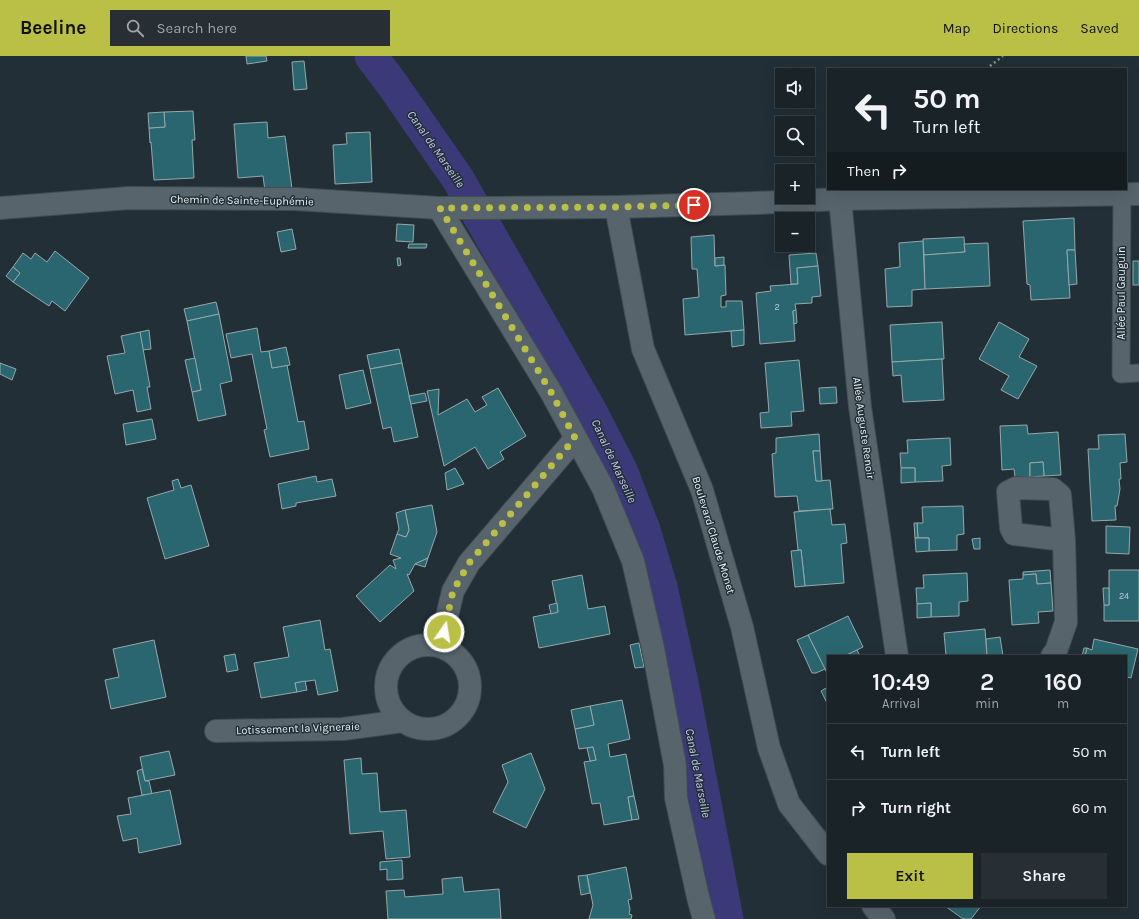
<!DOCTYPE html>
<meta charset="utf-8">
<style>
:root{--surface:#1a2328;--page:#272f34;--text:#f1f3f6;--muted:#9fa4a8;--line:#384045;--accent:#bac045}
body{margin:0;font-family:Karla,sans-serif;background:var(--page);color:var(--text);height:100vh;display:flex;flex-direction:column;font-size:15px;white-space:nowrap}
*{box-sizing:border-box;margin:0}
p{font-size:13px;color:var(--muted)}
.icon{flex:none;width:22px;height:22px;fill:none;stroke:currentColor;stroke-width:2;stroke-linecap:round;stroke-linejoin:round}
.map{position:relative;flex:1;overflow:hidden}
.details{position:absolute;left:827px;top:599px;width:300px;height:252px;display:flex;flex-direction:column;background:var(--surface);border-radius:0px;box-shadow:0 4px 16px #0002,0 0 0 1px var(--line)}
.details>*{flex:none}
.top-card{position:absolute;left:827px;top:12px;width:300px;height:122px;border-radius:0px;box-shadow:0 4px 16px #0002,0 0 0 1px var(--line);background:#1a2328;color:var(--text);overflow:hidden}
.buttons{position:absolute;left:775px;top:12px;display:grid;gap:8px}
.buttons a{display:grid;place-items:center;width:40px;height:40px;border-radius:0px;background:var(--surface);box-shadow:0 4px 16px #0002,0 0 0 1px var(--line);font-size:20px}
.pin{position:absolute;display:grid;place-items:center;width:34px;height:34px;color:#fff;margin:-17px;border:2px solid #fff;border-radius:50%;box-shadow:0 1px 4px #0007}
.me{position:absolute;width:44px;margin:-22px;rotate:13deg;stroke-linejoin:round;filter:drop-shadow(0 0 3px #0008)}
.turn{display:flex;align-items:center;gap:14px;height:84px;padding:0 20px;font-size:18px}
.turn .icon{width:52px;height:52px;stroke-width:2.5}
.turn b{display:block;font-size:28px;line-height:34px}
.then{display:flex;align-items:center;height:38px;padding:0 20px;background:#0003;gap:8px;font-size:15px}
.eta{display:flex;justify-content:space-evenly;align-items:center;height:68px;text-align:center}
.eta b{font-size:24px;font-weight:600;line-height:28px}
.button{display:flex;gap:8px;margin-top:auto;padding:8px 20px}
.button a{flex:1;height:46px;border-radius:0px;background:var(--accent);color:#111;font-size:16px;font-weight:600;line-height:46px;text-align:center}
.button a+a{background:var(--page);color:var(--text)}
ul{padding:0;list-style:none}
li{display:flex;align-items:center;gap:12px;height:56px;padding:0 20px;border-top:1px solid var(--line)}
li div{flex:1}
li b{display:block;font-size:15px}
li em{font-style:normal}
header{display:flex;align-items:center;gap:24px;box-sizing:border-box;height:56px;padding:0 20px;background:var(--accent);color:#111}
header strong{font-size:19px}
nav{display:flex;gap:22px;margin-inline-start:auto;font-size:14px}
.search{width:280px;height:36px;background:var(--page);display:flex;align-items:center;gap:10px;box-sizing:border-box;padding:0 14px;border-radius:0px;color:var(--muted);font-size:15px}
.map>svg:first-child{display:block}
</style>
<header>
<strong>Beeline</strong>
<div class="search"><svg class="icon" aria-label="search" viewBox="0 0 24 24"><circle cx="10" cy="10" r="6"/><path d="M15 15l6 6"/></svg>Search here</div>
<nav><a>Map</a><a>Directions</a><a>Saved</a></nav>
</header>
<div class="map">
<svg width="1139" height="863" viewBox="0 0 1139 863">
<rect width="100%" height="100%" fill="#222f36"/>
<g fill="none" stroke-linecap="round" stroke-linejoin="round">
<!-- canal -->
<polyline stroke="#3c3979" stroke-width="33" points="371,0 392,28 458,123 590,354 621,414 644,474 661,531 682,627 727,863"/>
</g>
<!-- building -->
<g fill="#2a666f" stroke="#96a8ab">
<polygon points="246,0 266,0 267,5 247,8"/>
<polygon points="304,5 307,33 294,34 292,6"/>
<polygon points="193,55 195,84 192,84 194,122 154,124 151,86 150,87 149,72 165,71 164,56"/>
<polygon points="164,56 165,71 149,72 148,57"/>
<polygon points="267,66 268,82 285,80 292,133 265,135 263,120 238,122 234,68"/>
<polygon points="370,76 372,126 335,128 333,89 347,88 346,77"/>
<polygon points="1074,162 1075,194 1067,194 1070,242 1031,244 1030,229 1027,228 1023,165"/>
<polygon points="397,168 414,169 413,186 396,185"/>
<polygon points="292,173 296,193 281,196 277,176"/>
<polygon points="714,179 715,210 725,209 726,239 721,240 721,251 726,251 726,245 742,245 744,274 685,279 683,243 699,241 697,213 692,213 691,181"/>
<polygon points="964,181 965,196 924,199 923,183"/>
<polygon points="923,185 925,233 912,234 912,250 887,251 885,213 900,211 899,187"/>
<polygon points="988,187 990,230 925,233 924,199 965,196 964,188"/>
<polygon points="409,188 427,188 426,192 408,192"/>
<polygon points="1067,194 1075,194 1077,228 1069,229"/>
<polygon points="55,195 89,222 65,255 52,245 49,250 13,226 20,217 13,211 23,197 31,203 35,197 47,206"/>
<polygon points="816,197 818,210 797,212 798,228 791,228 789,199"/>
<polygon points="724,201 724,209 715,210 715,202"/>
<polygon points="397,202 400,202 401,209 398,210"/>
<rect x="1133" y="205" width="6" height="24"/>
<polygon points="818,210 821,240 812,241 812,247 795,248 796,254 793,255 795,285 760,288 756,237 771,235 770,230 798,228 797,212"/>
<polygon points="13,211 20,217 13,226 6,220"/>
<polygon points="216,246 219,258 187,265 184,253"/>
<polygon points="796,254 797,267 794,268 793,255"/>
<polygon points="219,258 232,325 220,328 226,359 198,365 192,336 201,334 187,265"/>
<polygon points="942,266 944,303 892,306 890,269"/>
<polygon points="999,266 1029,283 1019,301 1037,310 1018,343 1001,334 1009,320 979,303"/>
<polygon points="257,272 261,296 269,295 272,312 287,309 298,366 304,365 309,393 270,401 264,374 267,373 252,298 231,302 226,278"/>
<polygon points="149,274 151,293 142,294 140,276"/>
<polygon points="744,274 744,289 732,291 731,275"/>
<polygon points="140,276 150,331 147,331 151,353 137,356 133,334 115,338 107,300 125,297 121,280"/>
<polygon points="286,291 290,309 272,312 269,295"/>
<polygon points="399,293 402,307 370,313 367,299"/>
<polygon points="195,302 201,334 192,336 185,304"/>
<polygon points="942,303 944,344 903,346 901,319 893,320 892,306"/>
<polygon points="799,304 804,355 791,356 792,370 761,372 760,357 769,356 765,307"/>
<polygon points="0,307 16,313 12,324 0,318"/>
<polygon points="402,307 418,381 394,386 391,371 383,373 370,313"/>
<polygon points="363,314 371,347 346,353 339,319"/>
<polygon points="836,331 837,347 820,348 819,332"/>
<polygon points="498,332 526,380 500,396 504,403 488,413 475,391 444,410 427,335 439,333 438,359 467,343 475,356 487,349 482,341"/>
<polygon points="425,337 427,345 411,348 409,340"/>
<polygon points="152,363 156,383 126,389 123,368"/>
<polygon points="1027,369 1028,378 1058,376 1061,419 1044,420 1043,406 1030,407 1030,421 1015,421 1014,413 1002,414 1000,370"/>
<polygon points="819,378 820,395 813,395 816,425 830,424 833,453 799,455 797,440 775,441 772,398 776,397 776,382"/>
<polygon points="1125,378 1127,406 1120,407 1121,423 1119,423 1120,433 1117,450 1115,450 1116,464 1092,465 1088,393 1099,393 1098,379"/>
<polygon points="950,382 951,409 942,410 943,425 915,426 915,412 901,412 900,397 908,397 907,384"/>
<polygon points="813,395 820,395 822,425 816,425"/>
<polygon points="1043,406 1044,420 1030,421 1030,407"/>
<polygon points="455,412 464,428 447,434 445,417"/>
<polygon points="901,412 915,412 915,426 901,427"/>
<polygon points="316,420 317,426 332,423 336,440 296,447 296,450 282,453 278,428"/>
<polygon points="178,423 181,432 191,429 209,490 165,503 147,442 174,434 172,425"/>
<polygon points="432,449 437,476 428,502 415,508 409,519 407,518 414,535 380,566 356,540 390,509 396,513 393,504 401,502 390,498 397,478 406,481 409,474 405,454"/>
<polygon points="963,450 964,478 957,479 957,494 929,495 929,482 918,482 917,467 923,467 922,451"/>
<polygon points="830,453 832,469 845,468 847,487 841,488 844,527 805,530 801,494 798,494 794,456"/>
<polygon points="405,454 409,474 406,481 397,478 399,473 396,457"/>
<polygon points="914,467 917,467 918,482 915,482"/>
<polygon points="1106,470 1130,471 1129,498 1106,497"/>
<polygon points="915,482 929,482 929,495 916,496"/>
<polygon points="980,482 980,493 974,493 972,483"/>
<polygon points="801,494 805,530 795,531 791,495"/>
<polygon points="428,502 425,511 415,508"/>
<polygon points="1050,514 1051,527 1037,528 1036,518 1023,519 1023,516"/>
<polygon points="1109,514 1139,514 1139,565 1104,565 1104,549 1109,549"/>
<polygon points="967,517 968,545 959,546 959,560 931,561 931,547 917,548 916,532 924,532 923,519"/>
<polygon points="1036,518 1037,528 1051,527 1053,555 1038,556 1039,567 1012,569 1009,524 1023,523 1023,519"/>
<polygon points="582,519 588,553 605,550 610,578 539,592 533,561 558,556 552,525"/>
<polygon points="1103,532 1109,532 1109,549 1104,549"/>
<polygon points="557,547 558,556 551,558 549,549"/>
<polygon points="931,547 931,561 917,562 917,548"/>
<polygon points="848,560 863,591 847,599 848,600 828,600 828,619 808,579"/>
<polygon points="320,564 325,594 330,593 338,635 318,639 315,624 295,627 297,636 261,642 254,607 289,601 283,571"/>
<polygon points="985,573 987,600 946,600 944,577"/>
<polygon points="808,579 825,613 816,617 812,617 797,584"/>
<polygon points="1000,581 1003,600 987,600 986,583"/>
<polygon points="1094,583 1138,593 1131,622 1126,621 1126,600 1085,600 1087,592 1092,594"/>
<polygon points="154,584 166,641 111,653 105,624 119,621 113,593"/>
<polygon points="639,587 644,611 635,612 630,589"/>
<polygon points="1084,592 1087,592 1085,600 1082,600"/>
<polygon points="857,594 860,600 848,600 847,599"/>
<polygon points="235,598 238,614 227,616 224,600"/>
<polygon points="305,625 307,634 297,636 295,627"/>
<polygon points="828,631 828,649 821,635"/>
<polygon points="622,644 630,683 608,688 610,701 626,698 634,740 628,741 632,764 604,769 600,747 592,748 584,706 596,704 593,691 579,693 575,673 594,669 590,650"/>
<polygon points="590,650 594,669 575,673 571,654"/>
<polygon points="593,691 596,704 590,705 587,692"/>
<polygon points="169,695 175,719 145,725 140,701"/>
<polygon points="531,697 545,733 526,772 493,756 508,726 502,709"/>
<polygon points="361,702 362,718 377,717 380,756 406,754 410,801 386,803 383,775 350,778 344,704"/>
<polygon points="142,713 145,725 149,725 152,738 142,739 137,715"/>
<polygon points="170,734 181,788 139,797 137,782 123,785 117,760 131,758 128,742"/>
<polygon points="634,740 639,763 632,764 628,741"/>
<polygon points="402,804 403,823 387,824 387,813 380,814 380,806"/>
<polygon points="626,811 632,843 628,844 630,853 629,858 632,859 631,863 589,863 593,849 587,819"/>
<polygon points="587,819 590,837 581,839 578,820"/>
<polygon points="462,821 464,836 499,833 501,863 388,863 386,835 404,834 405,841 443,838 442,823"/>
<polygon points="945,850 981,850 971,863 963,863"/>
</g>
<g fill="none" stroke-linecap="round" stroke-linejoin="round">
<defs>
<polyline id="lane" points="1122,139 1121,318 1139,317"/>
<g id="street">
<polyline points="840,143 860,351 897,600"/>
<polyline points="616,151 643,293 702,434 742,571 769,692 789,748 828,798"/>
<polyline points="0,152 129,142 295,143 439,152 485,152 616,151 756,147 840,143 1139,138"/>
<polyline points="439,152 551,336 603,432 633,505 653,592 675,709 676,742 698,841 704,863"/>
<circle cx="428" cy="631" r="42"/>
<polyline points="440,590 453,535 469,507 575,383"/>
<polyline points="1052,600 1056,595 1066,566 1064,484 1060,439 1053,433 1016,432 1008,436 1011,472 1014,478 1064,484"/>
<polyline points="216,675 343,673 403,665"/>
<polyline points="873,850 884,863"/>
</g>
</defs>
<!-- lane casing -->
<use href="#lane" stroke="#414c51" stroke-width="19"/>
<!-- street casing -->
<use href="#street" stroke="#414c51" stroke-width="24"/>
<!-- path -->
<polyline stroke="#859095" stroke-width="2.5" stroke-dasharray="2 3" stroke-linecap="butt" points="986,13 1003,0"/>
<!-- lane -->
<use href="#lane" stroke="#57646c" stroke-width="17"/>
<!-- street -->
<use href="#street" stroke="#57646c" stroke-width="22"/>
</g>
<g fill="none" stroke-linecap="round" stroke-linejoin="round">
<!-- route -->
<polyline stroke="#bac045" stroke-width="7" stroke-dasharray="0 12.6" points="444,576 453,535 469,507 575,382 551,336 440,152 616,151 694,149"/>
</g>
<g text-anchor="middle" stroke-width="3" stroke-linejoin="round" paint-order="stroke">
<!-- number labels -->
<g font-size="9" fill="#bacfd4">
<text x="777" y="254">2</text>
<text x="1124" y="543">24</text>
</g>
<!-- street labels -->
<g font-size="11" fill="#eaf2f6" stroke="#222f36">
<text transform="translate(242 144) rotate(1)" y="4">Chemin de Sainte-Euphémie</text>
<text transform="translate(1121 237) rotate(-90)" y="4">Allée Paul Gauguin</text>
<text transform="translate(864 372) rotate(82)" y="4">Allée Auguste Renoir</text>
<text transform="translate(714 479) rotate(73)" y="4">Boulevard Claude Monet</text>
<text transform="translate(298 672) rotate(-2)" y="4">Lotissement la Vigneraie</text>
</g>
<!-- water labels -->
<g font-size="12" font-style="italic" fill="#c6c8ef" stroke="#222f36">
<text transform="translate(436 93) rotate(55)" y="4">Canal de Marseille</text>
<text transform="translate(614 405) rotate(65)" y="4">Canal de Marseille</text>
<text transform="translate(698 717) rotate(79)" y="4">Canal de Marseille</text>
</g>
</g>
</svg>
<div class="buttons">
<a><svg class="icon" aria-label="sound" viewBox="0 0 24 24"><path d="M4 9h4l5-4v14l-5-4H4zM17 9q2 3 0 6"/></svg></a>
<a><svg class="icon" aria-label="search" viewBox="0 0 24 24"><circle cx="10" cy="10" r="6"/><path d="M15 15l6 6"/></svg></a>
<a>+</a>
<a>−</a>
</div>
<div class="pin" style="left:694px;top:149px;background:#d93025"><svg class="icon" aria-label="arrive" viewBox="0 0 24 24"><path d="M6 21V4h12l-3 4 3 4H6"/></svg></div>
<svg class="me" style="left:444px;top:576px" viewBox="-20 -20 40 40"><circle r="17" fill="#bac045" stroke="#fff" stroke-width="3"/><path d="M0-11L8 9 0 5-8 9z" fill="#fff"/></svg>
<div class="top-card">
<div class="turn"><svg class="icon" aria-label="left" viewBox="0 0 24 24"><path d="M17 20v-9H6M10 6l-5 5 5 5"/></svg><div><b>50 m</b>Turn left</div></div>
<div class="then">Then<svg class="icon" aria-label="right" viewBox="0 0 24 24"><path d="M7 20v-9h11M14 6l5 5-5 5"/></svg></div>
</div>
<section class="details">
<div class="eta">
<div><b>10:49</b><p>Arrival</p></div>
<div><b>2</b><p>min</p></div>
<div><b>160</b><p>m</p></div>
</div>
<ul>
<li><svg class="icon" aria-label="left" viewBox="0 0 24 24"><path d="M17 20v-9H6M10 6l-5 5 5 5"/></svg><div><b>Turn left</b></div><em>50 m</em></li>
<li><svg class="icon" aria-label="right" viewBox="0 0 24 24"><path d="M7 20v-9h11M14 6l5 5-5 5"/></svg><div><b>Turn right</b></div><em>60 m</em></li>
</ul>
<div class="button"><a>Exit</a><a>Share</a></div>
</section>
</div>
